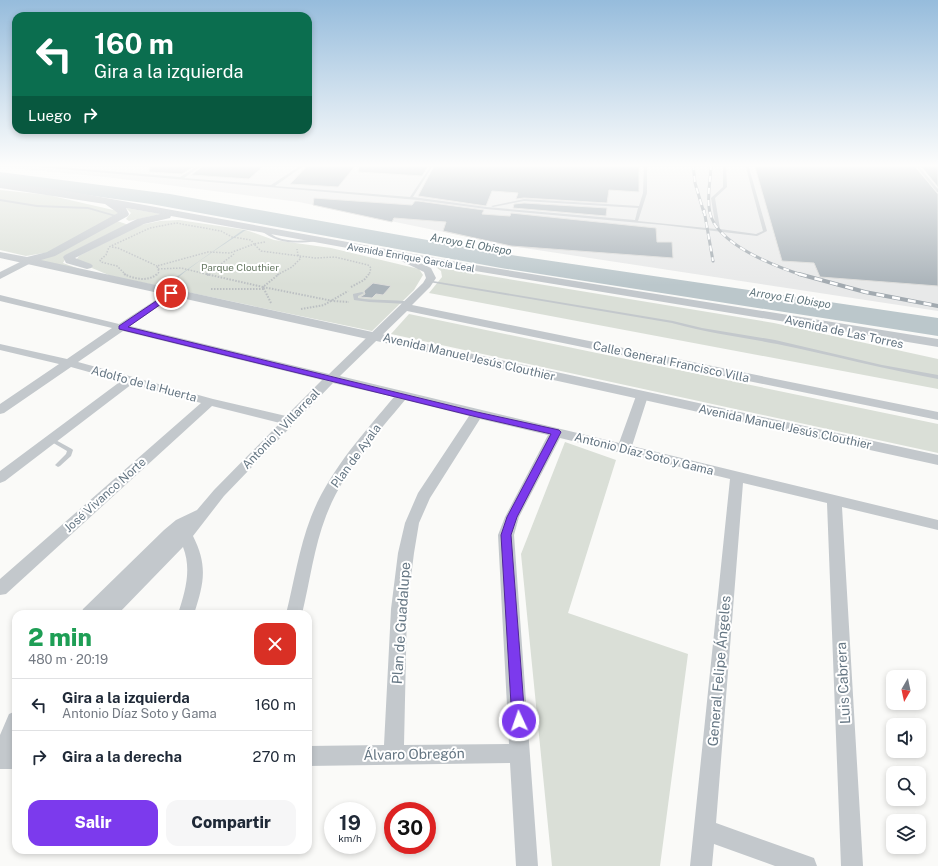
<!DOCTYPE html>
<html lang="es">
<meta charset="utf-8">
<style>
:root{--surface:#fff;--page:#f6f6f7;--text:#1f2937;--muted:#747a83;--line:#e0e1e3;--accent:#7c3aed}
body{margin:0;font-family:"Public Sans",sans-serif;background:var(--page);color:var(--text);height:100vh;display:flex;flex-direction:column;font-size:15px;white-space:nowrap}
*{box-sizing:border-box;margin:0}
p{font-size:13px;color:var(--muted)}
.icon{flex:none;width:22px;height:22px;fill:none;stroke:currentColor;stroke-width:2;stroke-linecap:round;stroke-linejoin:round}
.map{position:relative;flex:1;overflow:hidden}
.drawer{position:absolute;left:12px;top:610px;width:300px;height:244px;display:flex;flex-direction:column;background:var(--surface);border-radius:12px;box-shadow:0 2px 6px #0003}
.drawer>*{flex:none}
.banner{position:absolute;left:12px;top:12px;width:300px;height:122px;border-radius:12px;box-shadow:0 2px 6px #0003;background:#0b6e4f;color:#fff;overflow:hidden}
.needle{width:26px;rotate:189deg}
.fabs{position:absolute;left:886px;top:670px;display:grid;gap:8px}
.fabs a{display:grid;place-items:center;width:40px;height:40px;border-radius:8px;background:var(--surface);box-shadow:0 2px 6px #0003;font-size:20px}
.speed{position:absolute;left:324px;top:802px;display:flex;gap:8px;font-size:20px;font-weight:700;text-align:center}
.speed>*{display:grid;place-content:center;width:52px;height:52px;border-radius:50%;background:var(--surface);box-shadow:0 2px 6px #0003;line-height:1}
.speed small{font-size:10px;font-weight:400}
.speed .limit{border:6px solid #d22;background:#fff;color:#111}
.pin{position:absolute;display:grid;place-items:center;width:34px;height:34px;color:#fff;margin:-17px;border:2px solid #fff;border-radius:50%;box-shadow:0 1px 4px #0007}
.me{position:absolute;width:44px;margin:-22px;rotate:357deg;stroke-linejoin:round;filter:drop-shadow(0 0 3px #0008)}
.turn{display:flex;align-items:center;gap:14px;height:84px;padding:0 16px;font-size:18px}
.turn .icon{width:52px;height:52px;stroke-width:2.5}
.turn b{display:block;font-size:28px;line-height:34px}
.then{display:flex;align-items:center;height:38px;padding:0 16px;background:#0003;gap:8px;font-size:15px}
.round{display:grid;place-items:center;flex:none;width:42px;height:42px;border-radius:12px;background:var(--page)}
.headline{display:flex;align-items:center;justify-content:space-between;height:68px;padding:0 16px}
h1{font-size:24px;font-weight:800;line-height:30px;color:#1e9e55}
.button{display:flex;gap:8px;margin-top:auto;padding:8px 16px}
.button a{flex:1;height:46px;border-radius:12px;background:var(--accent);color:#fff;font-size:16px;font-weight:800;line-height:46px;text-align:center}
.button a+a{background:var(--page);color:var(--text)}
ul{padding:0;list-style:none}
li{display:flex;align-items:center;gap:12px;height:52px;padding:0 16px;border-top:1px solid var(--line)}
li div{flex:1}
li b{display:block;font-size:15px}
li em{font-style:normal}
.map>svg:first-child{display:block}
</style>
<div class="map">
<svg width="938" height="866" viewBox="0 0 938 866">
<rect width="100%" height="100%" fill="#fafaf8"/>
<!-- built -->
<polygon fill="#e8e9e9" points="0,164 938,164 938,311 511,246 299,202 106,177 0,167"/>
<!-- green -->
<g fill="#dadfd7">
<polygon points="0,190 48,195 122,212 50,252 26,256 0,250"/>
<polygon points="126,208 161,214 129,221 126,219 131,213"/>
<polygon points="179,220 246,230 274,240 331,248 419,269 423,275 414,290 372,331 111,276 80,263 76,260 79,256 140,225 160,221"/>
<polygon points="117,221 129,225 67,256 63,263 85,271 35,260"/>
<polygon points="436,267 774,323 938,359 938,389 429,293 442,277 441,271"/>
<polygon points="409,314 938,424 938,453 391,334"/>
<polygon points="565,442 616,460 568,613 688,654 660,866 552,866 521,554"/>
</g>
<!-- water -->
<g fill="#bbc7cb">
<polygon points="0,172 170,194 511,255 938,318 938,336 501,268 151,204 0,183"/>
<path d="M243 230H246C233 239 171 277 169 289H167L168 283Z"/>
</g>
<!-- building -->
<g fill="#aab3b9" stroke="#dcdcda">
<polygon points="149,164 199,164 182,174 149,172"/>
<polygon points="205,164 266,164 249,179 191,175"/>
<polygon points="309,164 357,164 338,187 290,184"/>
<polygon points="359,164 430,164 422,176 358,172"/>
<polygon points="435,164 639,164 639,192 609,190 607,203 524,198 516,199 518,193 492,191 486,206 418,196"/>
<polygon points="754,164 913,164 938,194 938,286 820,277 814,263 782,261"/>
<polygon points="919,164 938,164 938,187"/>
<polygon points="314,198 412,205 415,201 418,201 484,210 482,214 510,216 511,213 656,228 657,242 672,242 673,258 511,246 443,231 446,222 394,218 392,222 313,205"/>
<polygon points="524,203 607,208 606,216 513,208 514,204"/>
<polygon points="373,283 391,286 383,295 376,294 372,298 360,297 365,294 364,291"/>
</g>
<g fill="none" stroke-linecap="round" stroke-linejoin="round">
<!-- path-far1 -->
<g stroke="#bbbfc2" stroke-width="1.5" stroke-dasharray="1.5 1.5" stroke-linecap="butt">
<polyline points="265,242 254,244 261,251 315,258 335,257 368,265 371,268 369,275"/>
<polyline points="112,247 118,248 157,266"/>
<polyline points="158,269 181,268 210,275"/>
<polyline points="126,275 117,266 101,262 100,260 106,255 109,247 150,228 176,223 221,231 232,237 251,240 254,244 230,253 208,252 157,266 159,272 157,275"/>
<polyline points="207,275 234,254"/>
<polyline points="277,275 292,267 301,258 298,255 297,249"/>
</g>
<!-- path -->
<g stroke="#bbbfc2" stroke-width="2" stroke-dasharray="1.5 1.5" stroke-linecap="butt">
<path d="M124 274C134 279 148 282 157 274"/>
<polyline points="206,274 263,287 279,274"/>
<polyline points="207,275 209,274"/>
<polyline points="351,287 364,280 369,274"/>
<polyline points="211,289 264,289"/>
<polyline points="271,303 263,287 333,301 349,302"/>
<polyline points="301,309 324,305 348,291"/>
</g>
<!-- service -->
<g fill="#c3c8cc" fill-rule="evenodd">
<polygon points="13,164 23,164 180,177 201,164 204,164 184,178 271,185 303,164 306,164 275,186 410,197 432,164 434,164 413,197 486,207 635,220 638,208 524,201 493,207 491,206 524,199 639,206 643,193 644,164 647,164 647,193 638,221 716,229 711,198 723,187 723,164 726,164 727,187 715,198 720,229 756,234 763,231 745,164 748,164 767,231 757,236 663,225 486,209 418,200 15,165"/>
<polygon points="914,164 917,164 938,189 938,192 937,192"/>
<polygon points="0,199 37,205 88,207 122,217 120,218 88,209 37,207 0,201"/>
<path d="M260 228C265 228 270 234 276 237 289 242 303 241 317 239L319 240 317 241C295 244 278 244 260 230Z"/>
<path d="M427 280 673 321 702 328 775 340 882 365 938 375V379C884 369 831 355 777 344 742 337 707 333 672 323L429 282 427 281Z"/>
<path d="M362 292 364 293 358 296V298C375 301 393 299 410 302V303L408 304 369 302 354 300 353 295V294Z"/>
<polygon points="52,438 72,449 73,450 71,456 60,466 58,467 55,465 66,454 67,451 50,441 49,440"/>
</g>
<!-- minor -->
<g fill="#c3c8cc" fill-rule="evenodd">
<path d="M394 251 431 268 436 278 430 287 412 305 938 412V420L407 311 340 376 619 443 636 396 642 392 648 396 632 446 938 520V530L842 507 863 866H841L827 503 743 483 716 823 814 858 817 866H775L714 844 712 866H690L730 479 560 438 519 517 514 535 538 866H516L510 763 308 766V746L384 745 391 609 398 553 405 523 418 493 469 416 405 400C375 436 343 472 326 516 314 547 310 581 302 614H286C294 582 299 548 311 517 329 471 363 434 394 397L333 383 224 496 193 536C208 566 204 583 194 614H178C185 592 192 570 183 547L118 614H81L83 609 164 530 176 520 197 510 214 490 280 423 212 406 6 594 0 595V579L201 403 132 384 5 481 0 483V471L121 381 71 367 4 413 0 414V404L59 364 0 350V344L67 359 112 328 0 301V295L119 324 171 290 175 291 176 293 175 295 130 326 329 374 423 283 426 278 424 272 391 256 389 254ZM123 331 322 380 286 416 213 399 78 362ZM480 419 548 435 505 517 498 535 509 744 404 745 407 609 414 553 419 523 430 498Z"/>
<polygon points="28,258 31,259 31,263 0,279 0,272"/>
<polygon points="16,711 16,743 13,749 16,749 16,769 0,769 0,735 9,714"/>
</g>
<!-- tertiary -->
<polygon fill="#c3c8cc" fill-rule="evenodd" points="0,182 62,190 463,263 938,339 938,347 463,269 171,216 170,218 144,224 75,258 91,264 93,266 91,268 87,269 66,263 63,257 65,255 137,219 160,214 126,208 129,214 128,216 55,256 41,260 938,455 938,465 0,258 0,252 27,257 47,252 118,213 105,204 0,188"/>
<defs>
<g id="rail-far1">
<polyline points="693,164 695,183 704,213"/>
<path d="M711 164C711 180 706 197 710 213 717 244 774 266 802 275"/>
<polyline points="704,210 713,261"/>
</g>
<polyline id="rail" points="799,274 865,292 938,306"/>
</defs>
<!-- rail-far1 casing -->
<use href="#rail-far1" stroke="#a2aab0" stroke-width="3"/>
<!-- rail casing -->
<use href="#rail" stroke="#a2aab0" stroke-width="4"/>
<!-- rail-far1 -->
<use href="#rail-far1" stroke="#fff" stroke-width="2" stroke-dasharray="6" stroke-linecap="butt"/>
<!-- rail -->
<use href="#rail" stroke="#fff" stroke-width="2.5" stroke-dasharray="8" stroke-linecap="butt"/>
</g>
<!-- sky -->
<linearGradient id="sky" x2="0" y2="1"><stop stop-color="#96bcdc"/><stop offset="0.58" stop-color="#fdfdfc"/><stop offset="1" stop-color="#fdfdfc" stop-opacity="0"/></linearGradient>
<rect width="938" height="285" fill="url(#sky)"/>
<!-- route -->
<polygon fill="#7c3aed" stroke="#51269a" points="171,291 175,293 174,295 128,327 477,412 559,430 561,432 517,517 511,535 525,721 523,725 519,727 514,725 512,721 501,535 507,517 551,434 477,417 119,329 119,326"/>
<g text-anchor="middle" stroke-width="4" stroke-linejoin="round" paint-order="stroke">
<!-- far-street labels -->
<g font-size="10" fill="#657683" stroke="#fff">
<text transform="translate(411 257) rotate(10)" y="4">Avenida Enrique García Leal</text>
</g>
<!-- far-park labels -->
<g font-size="10" fill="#687a64" stroke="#fff">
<text x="240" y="271">Parque Clouthier</text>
</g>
<!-- far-water labels -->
<g font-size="11" font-style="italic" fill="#60757c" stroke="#fff">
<text transform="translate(471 244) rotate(10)" y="4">Arroyo El Obispo</text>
<text transform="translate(790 298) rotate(9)" y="4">Arroyo El Obispo</text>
</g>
<!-- street labels -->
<g font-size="12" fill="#657683" stroke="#fff">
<text transform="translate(844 332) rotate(12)" y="4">Avenida de Las Torres</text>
<text transform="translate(469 357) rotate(13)" y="4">Avenida Manuel Jesús Clouthier</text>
<text transform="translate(671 362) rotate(12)" y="4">Calle General Francisco Villa</text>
<text transform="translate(144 384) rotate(15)" y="4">Adolfo de la Huerta</text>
<text transform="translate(785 427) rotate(12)" y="4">Avenida Manuel Jesús Clouthier</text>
<text transform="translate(281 429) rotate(-46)" y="4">Antonio I. Villarreal</text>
<text transform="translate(644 454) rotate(14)" y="4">Antonio Díaz Soto y Gama</text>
<text transform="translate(356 456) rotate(-54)" y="4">Plan de Ayala</text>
<text transform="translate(105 495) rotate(-42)" y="4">José Vivanco Norte</text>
</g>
<!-- near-street labels -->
<g font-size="14" fill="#657683" stroke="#fff">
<text transform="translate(401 623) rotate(-86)" y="5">Plan de Guadalupe</text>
<text transform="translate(719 671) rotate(-85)" y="5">General Felipe Ángeles</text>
<text transform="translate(843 683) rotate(-93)" y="5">Luis Cabrera</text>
<text transform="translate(414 754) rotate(-1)" y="5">Álvaro Obregón</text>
</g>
</g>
</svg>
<div class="fabs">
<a><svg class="needle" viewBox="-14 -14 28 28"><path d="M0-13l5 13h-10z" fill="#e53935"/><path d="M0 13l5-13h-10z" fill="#747a83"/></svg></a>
<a><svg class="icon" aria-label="sound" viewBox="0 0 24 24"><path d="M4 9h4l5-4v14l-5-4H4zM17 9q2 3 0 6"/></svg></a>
<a><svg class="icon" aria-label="search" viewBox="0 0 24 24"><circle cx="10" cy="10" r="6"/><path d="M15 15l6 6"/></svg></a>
<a><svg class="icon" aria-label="layers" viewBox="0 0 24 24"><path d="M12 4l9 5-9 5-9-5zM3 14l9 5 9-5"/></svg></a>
</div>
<div class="speed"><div>19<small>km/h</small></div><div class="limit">30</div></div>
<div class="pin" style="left:171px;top:293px;background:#d93025"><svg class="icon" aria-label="arrive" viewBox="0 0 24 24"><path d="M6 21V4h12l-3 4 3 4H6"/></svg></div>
<svg class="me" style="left:519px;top:721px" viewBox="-20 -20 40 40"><circle r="17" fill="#7c3aed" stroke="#fff" stroke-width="3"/><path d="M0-11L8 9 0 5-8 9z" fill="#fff"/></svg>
<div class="banner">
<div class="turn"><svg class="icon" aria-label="left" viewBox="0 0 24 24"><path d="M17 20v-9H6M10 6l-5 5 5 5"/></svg><div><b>160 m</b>Gira a la izquierda</div></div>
<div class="then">Luego<svg class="icon" aria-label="right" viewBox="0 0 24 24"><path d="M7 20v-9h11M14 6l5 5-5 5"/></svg></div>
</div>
<section class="drawer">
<div class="headline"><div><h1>2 min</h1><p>480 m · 20:19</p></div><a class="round" style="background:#d93025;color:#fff"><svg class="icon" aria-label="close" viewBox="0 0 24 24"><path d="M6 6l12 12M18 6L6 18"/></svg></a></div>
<ul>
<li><svg class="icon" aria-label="left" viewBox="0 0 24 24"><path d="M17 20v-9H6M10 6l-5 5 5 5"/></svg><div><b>Gira a la izquierda</b><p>Antonio Díaz Soto y Gama</p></div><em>160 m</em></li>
<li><svg class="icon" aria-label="right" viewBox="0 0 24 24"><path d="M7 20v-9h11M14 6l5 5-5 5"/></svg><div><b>Gira a la derecha</b></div><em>270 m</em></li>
</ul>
<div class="button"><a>Salir</a><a>Compartir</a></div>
</section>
</div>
